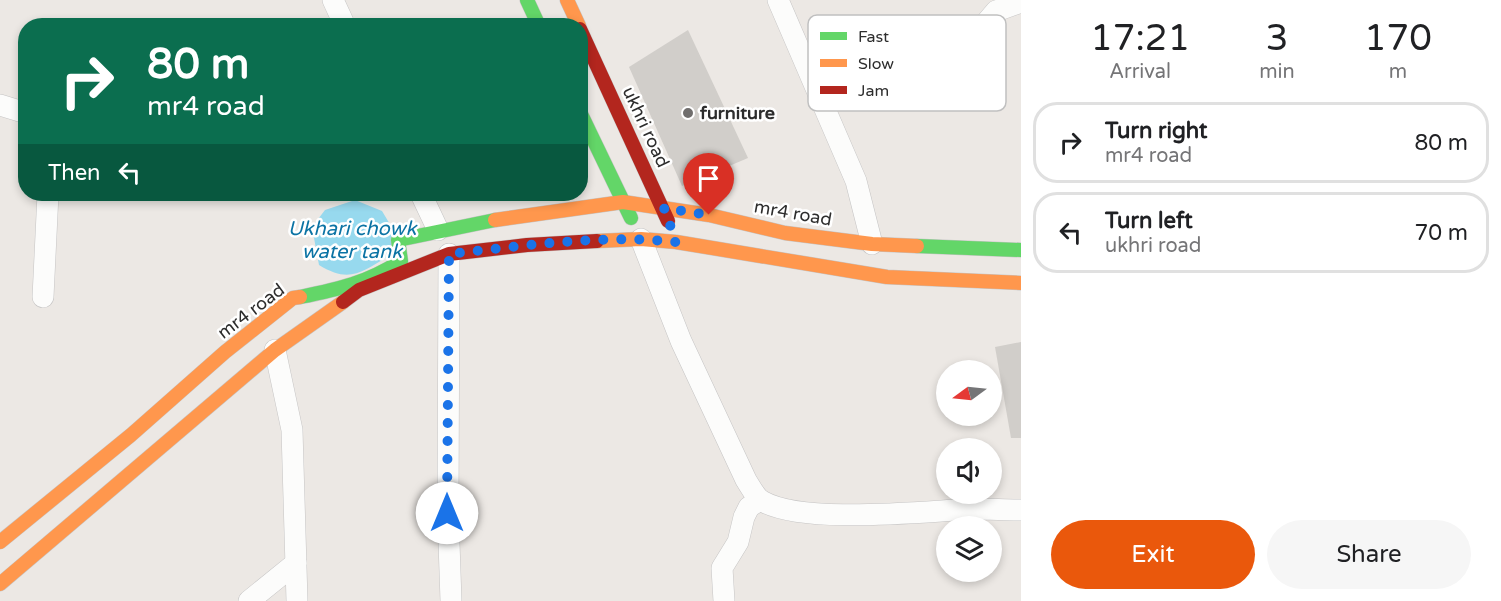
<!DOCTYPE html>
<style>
:root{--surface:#fff;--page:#f6f6f6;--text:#202124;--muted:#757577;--line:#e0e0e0;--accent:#ea580c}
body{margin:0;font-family:"Varela Round",sans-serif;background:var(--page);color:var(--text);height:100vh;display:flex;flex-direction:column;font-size:22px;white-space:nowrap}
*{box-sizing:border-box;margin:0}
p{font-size:20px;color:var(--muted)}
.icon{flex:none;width:33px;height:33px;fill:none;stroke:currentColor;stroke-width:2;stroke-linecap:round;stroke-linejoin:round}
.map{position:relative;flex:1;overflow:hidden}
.panel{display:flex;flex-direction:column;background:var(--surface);width:480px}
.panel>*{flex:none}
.hud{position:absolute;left:18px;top:18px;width:570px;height:183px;border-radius:24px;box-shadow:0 3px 9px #0003;background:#0b6e4f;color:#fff;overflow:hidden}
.needle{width:39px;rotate:255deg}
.tools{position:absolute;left:936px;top:360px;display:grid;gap:12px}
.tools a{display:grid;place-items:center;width:66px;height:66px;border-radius:50%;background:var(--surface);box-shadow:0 3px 9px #0003;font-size:30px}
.pin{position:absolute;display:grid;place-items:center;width:51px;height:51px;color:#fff;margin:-62px -26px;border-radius:50% 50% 50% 0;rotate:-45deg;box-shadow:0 0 6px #0007}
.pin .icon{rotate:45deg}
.me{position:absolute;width:66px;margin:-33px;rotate:0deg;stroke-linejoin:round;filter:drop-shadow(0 0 4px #0008)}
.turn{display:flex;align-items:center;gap:21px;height:126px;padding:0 30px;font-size:27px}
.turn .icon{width:78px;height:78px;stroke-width:2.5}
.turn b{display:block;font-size:42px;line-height:51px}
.then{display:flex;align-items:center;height:57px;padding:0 30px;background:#0003;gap:12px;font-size:22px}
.eta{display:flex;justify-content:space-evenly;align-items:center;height:102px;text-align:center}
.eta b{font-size:36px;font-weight:600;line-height:42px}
.primary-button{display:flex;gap:12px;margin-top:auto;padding:12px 30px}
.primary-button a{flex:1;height:69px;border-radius:36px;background:var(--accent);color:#fff;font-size:24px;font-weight:600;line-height:69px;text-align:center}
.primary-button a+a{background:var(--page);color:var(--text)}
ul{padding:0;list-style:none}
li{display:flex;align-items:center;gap:18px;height:81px;margin:0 12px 9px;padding:0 18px;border:3px solid var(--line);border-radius:24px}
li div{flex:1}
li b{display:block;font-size:22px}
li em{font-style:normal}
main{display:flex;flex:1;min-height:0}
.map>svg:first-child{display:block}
</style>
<main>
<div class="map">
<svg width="1021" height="601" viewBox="0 0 1021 601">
<rect width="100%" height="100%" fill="#ece8e4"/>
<!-- water -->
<path fill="#97d9ee" d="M355 200 382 211 394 231 389 256C361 272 350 284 319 265L312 227 325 210Z"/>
<!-- building -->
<g fill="#d1ceca">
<polygon points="688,30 748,158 682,186 629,67"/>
<polygon points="1021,342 1021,438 1011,438 995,347"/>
</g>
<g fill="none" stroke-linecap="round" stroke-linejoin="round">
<defs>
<g id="street">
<polyline points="333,0 345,26"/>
<polyline points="778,0 856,181 872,244"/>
<polyline points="816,86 957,44 979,31 996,11 1021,2"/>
<polyline points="0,105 26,113"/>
<polyline points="421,194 438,230"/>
<path d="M641 239 681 341 746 480C750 486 755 497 762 501 804 525 925 511 975 509 990 509 1006 510 1021 510"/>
<polyline points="449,254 448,513 451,601"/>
<polyline points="43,297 48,194"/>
<polyline points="275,350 292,430 297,601"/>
<polyline points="249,601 296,563"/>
<polyline points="724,601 722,568 738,542 744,517 749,507 760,500"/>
</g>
<g id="fast">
<polyline points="527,0 539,26"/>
<polyline points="580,112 631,218"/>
<polyline points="917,246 1021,250"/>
<path d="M300 297C339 289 367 283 401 261L398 240 495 220"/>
</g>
<g id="slow">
<polyline points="567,0 579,26"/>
<polyline points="495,220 623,202 709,215 785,233 872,244 917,246"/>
<polyline points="597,241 641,239 676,242 887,277 1021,283"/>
<polyline points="0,542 131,435 225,352 293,298 300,297"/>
<polyline points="0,584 275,350 343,302"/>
</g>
<g id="jam">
<polyline points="580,29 668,221"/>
<polyline points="343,302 359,290 449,254 527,245 597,241"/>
</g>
</defs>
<!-- street casing -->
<use href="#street" stroke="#c5c4c4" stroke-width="22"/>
<!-- fast casing -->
<use href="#fast" stroke="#c5c4c4" stroke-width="15"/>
<!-- slow casing -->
<use href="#slow" stroke="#c5c4c4" stroke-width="15"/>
<!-- jam casing -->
<use href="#jam" stroke="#c5c4c4" stroke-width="15"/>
<!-- street -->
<use href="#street" stroke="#fcfcfb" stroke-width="21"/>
<!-- fast -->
<use href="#fast" stroke="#63d668" stroke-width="14"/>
<!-- slow -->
<use href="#slow" stroke="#ff974d" stroke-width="14"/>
<!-- jam -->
<use href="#jam" stroke="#b3261e" stroke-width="14"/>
</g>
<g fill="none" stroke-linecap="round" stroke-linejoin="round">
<!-- route -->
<path stroke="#1a73e8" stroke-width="10" stroke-dasharray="0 18" d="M447 513 449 254C524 246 601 234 676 242L664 208 709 215"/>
</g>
<!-- markers -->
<circle fill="#706e6d" stroke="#fff" stroke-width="2" cx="688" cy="113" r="6"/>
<g text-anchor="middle" stroke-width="5" stroke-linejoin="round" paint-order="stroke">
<!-- poi labels -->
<g font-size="18" font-weight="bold" fill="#2d2d2d" stroke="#fff" text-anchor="start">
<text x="700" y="119">furniture</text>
</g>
<!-- street labels -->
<g font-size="18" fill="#2d2d2d" stroke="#fff">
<text transform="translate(646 127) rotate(65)" y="6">ukhri road</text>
<text transform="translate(793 213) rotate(10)" y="6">mr4 road</text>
<text transform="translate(251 311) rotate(-37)" y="6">mr4 road</text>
</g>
<!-- water labels -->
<g font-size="20" font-style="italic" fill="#0b73a4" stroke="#fff">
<text x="352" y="235">Ukhari chowk<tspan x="352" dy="23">water tank</tspan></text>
</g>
</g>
<!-- legend -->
<rect x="808" y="15" width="198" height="96" rx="9" fill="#fff" stroke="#c0c0c0" stroke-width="1.5"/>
<rect x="820" y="32" width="27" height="8" fill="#63d668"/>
<rect x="820" y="59" width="27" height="8" fill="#ff974d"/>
<rect x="820" y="86" width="27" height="8" fill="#b3261e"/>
<g font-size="16" fill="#2d2d2d">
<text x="858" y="42">Fast</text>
<text x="858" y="69">Slow</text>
<text x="858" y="96">Jam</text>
</g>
</svg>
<div class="tools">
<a><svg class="needle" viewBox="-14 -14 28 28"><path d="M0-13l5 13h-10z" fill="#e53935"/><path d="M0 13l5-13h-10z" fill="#757577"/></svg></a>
<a><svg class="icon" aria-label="sound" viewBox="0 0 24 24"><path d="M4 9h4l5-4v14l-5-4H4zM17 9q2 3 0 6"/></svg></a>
<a><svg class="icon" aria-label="layers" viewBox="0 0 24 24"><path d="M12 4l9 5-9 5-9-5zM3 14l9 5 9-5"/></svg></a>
</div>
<div class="pin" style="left:709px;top:215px;background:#d93025"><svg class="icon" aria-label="arrive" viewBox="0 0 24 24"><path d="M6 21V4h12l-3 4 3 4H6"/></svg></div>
<svg class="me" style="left:447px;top:513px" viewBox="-20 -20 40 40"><circle r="19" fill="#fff"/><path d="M0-13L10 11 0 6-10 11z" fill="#1a73e8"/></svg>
<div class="hud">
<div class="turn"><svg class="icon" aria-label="right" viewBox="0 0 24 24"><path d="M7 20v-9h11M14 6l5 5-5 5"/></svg><div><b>80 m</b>mr4 road</div></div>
<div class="then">Then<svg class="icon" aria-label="left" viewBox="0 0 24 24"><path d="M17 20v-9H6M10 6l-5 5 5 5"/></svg></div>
</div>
</div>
<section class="panel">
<div class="eta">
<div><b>17:21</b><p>Arrival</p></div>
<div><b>3</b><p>min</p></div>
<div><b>170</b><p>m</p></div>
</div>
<ul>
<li><svg class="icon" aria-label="right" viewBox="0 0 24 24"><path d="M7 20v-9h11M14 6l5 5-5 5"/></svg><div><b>Turn right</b><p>mr4 road</p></div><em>80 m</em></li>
<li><svg class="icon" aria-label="left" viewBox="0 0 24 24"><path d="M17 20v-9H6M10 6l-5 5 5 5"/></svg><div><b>Turn left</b><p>ukhri road</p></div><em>70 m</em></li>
</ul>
<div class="primary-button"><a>Exit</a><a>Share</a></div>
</section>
</main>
